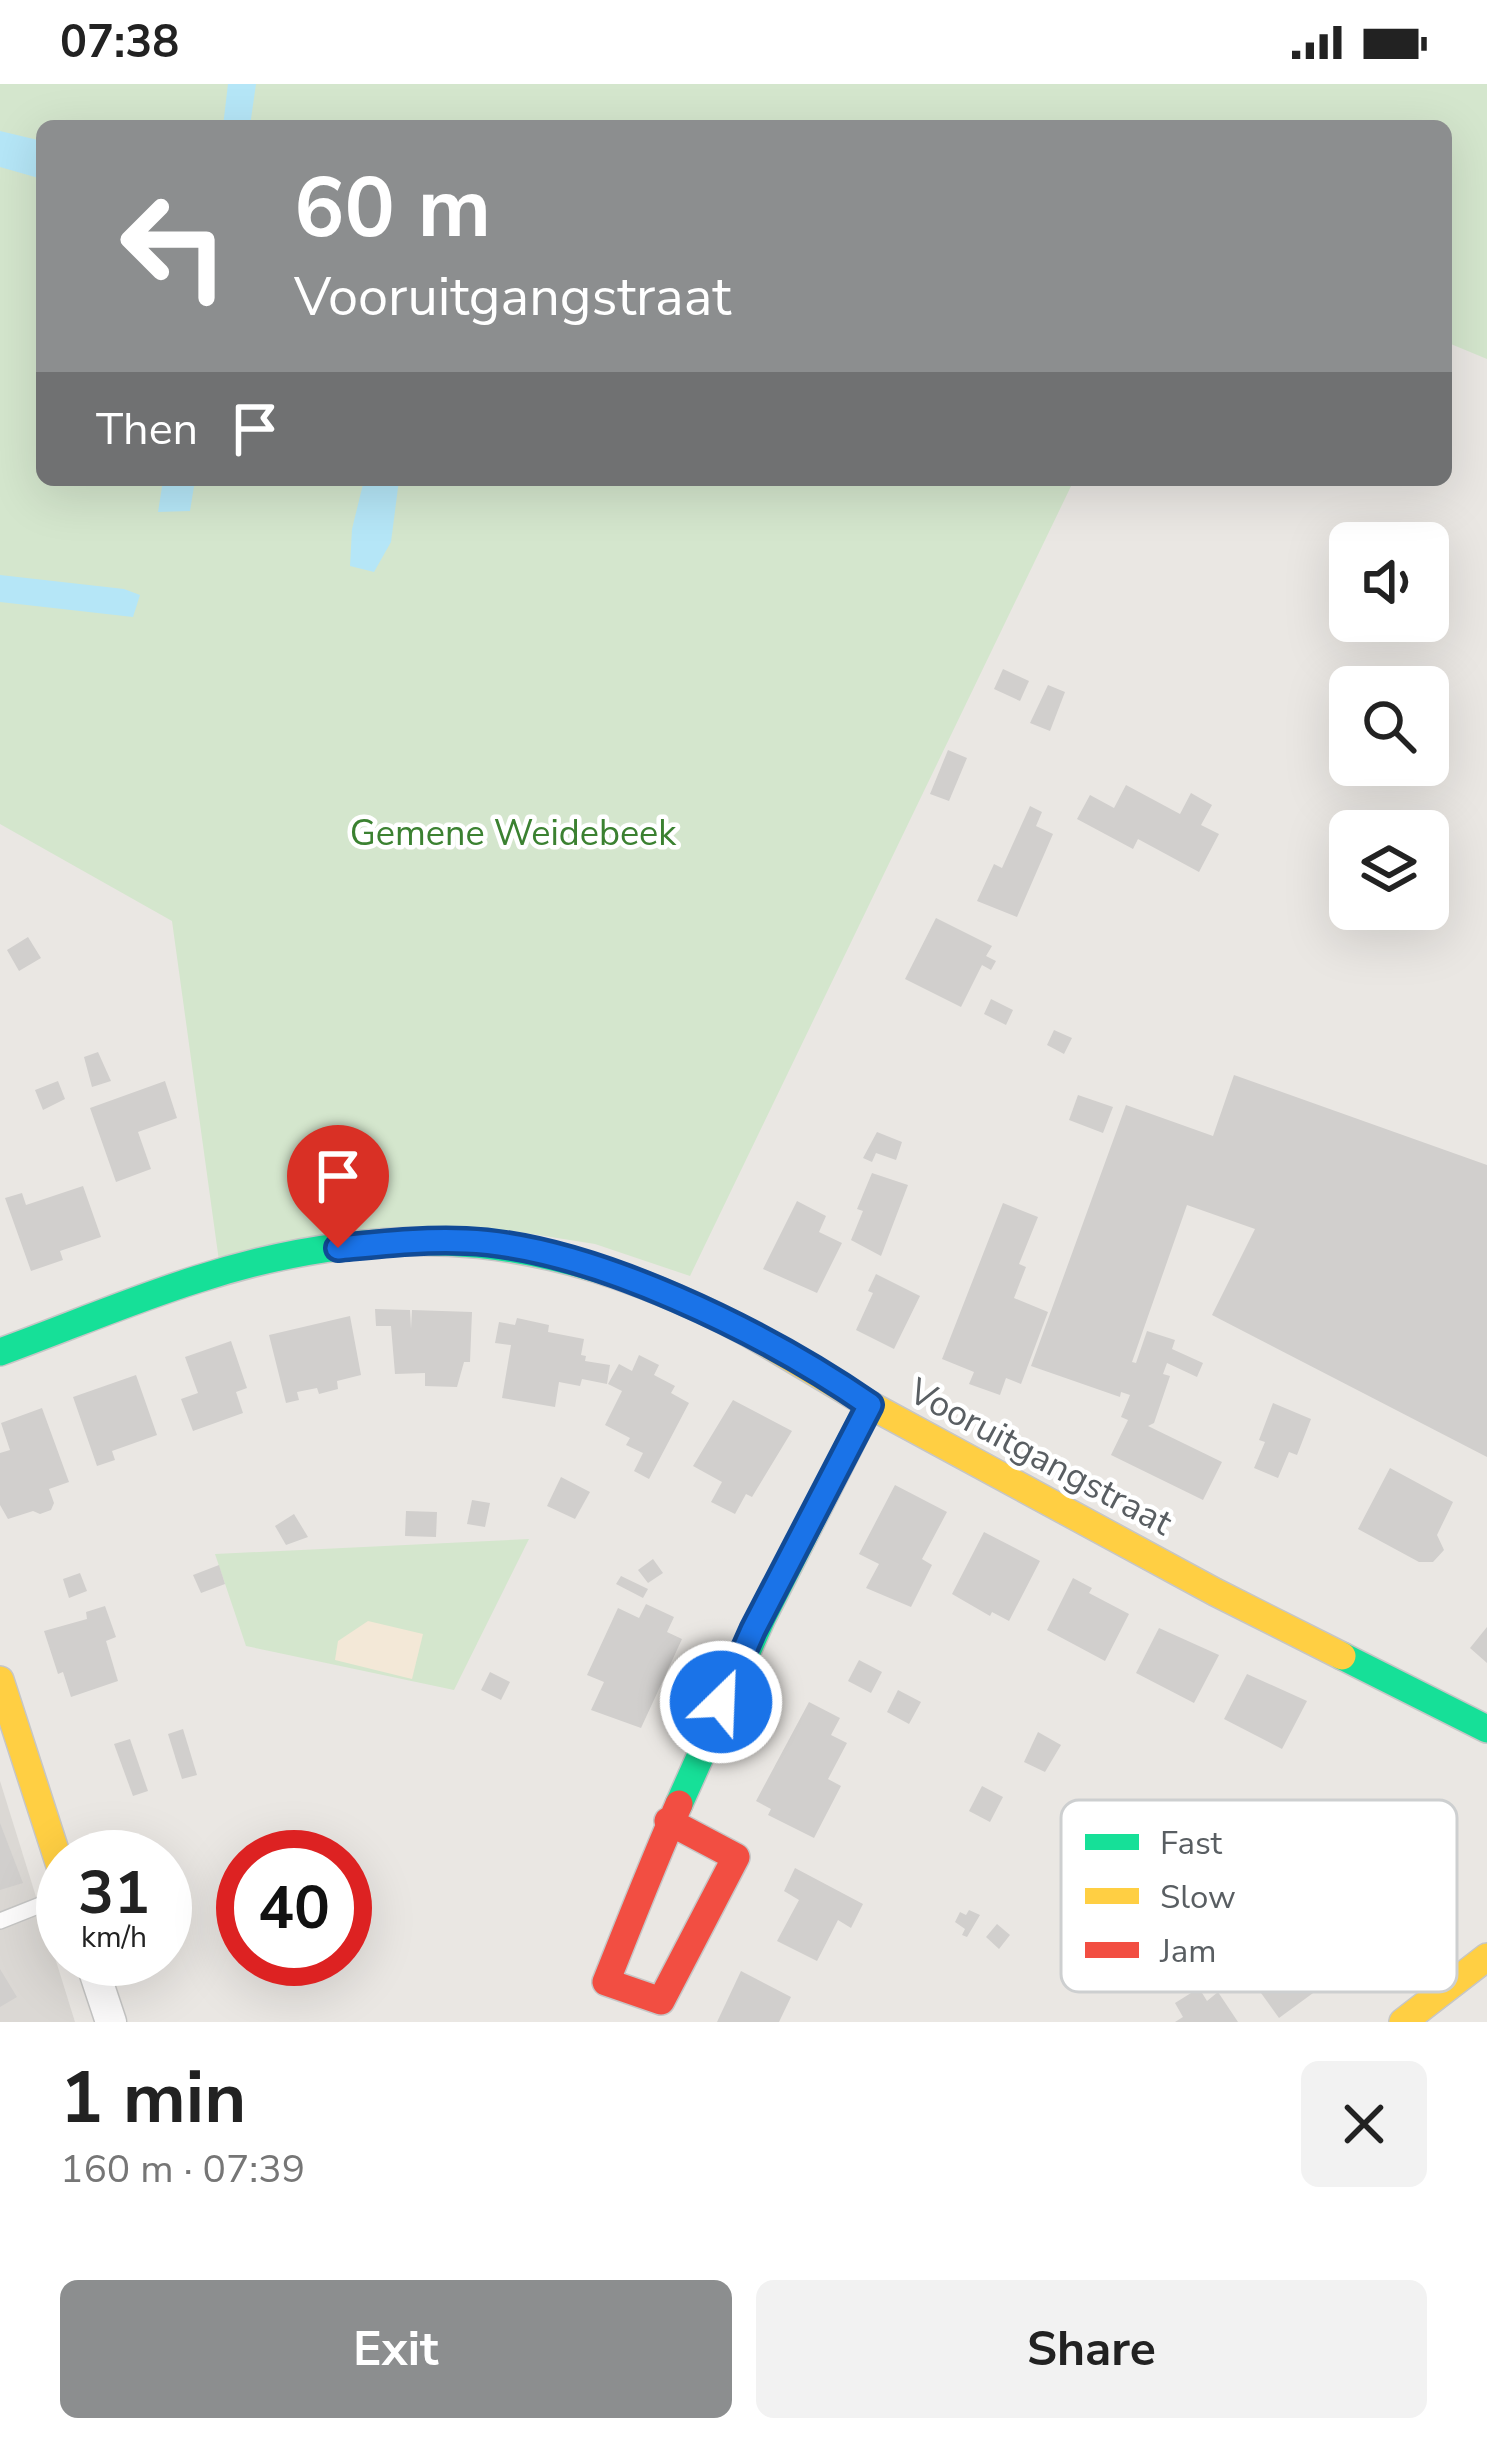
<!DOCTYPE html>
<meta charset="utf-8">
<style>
:root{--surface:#fff;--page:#f2f2f2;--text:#222;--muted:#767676;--accent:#8c8e8f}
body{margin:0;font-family:"Nunito Sans",sans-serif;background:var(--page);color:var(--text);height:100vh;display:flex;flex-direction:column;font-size:45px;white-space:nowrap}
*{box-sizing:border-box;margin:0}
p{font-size:39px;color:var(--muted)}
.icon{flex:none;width:66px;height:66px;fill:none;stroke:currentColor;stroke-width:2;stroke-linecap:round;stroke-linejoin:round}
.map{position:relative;height:1938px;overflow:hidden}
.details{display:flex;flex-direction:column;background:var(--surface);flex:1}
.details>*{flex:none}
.guide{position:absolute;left:36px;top:36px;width:1416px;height:366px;border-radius:18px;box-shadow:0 12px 48px #0002;background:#8c8e8f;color:#fff;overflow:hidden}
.buttons{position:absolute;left:1329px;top:438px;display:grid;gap:24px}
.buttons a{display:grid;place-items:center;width:120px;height:120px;border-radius:18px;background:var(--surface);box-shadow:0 12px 48px #0002;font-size:60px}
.speed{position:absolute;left:36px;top:1746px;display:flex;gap:24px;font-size:60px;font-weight:700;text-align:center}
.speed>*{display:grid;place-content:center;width:156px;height:156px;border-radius:50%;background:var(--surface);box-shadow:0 12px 48px #0002;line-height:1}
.speed small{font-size:30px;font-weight:400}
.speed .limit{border:18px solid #d22;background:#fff;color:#111}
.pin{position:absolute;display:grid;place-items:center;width:102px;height:102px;color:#fff;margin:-123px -51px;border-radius:50% 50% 50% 0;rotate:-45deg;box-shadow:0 0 12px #0007}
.pin .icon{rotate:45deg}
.me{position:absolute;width:132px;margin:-66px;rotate:24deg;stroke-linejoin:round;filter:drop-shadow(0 0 9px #0008)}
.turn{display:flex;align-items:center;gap:42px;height:252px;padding:0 60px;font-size:54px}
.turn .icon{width:156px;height:156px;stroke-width:2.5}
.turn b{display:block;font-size:84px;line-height:102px}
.then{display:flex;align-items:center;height:114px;padding:0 60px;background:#0003;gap:24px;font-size:45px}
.round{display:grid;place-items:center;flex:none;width:126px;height:126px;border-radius:18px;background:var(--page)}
.headline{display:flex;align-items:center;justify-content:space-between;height:204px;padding:0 60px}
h1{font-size:72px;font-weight:700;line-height:90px}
.action{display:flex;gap:24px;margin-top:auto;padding:24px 60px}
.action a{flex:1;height:138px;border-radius:18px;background:var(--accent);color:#fff;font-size:48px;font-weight:700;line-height:138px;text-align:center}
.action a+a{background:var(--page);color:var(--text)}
.status{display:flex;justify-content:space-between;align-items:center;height:84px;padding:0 60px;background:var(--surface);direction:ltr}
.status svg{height:33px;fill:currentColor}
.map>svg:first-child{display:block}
</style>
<div class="status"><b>07:38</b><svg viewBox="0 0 49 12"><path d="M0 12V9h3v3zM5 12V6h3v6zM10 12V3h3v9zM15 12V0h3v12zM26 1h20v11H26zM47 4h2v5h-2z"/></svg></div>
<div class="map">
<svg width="1487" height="1938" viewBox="0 0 1487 1938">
<rect width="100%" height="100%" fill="#eae7e3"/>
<!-- industrial -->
<polygon fill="#dbd8d4" points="0,1697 75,1938 0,1938"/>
<!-- green -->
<g fill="#d4e6cd">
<polygon points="0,0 1487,0 1487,275 1446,258 1446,42 42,42 42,396 1074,396 690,1192 595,1160 507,1146 219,1177 172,837 0,740"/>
<polygon points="529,1455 454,1606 246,1562 215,1470"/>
</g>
<!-- sand -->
<polygon fill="#f3e8d7" points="368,1537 423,1550 412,1595 335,1576 338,1557"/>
<!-- water -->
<g fill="#b5e6f7">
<polygon points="228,0 256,0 250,42 223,42"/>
<polygon points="0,47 42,57 42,95 0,83"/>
<polygon points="163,396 195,396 190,427 158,428"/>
<polygon points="364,396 399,396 391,458 374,488 350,482 352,445"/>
<polygon points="0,491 124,505 140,511 133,533 0,518"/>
</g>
<!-- building -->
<g fill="#d1cfcd">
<polygon points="1003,585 1029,597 1020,617 994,605"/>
<polygon points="1048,601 1065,608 1050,647 1030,639"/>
<polygon points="948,666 967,674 949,717 930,710"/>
<polygon points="1126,701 1180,730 1191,709 1212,721 1201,741 1219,750 1199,788 1138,755 1133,765 1077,735 1090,711 1114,724"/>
<polygon points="1030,722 1042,728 1036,742 1053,750 1017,833 977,817 994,780 1002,784"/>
<polygon points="936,834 992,862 986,872 996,877 991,886 982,881 961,923 905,895"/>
<polygon points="28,853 41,874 19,887 7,866"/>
<polygon points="991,915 1013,926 1006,941 984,930"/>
<polygon points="1054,946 1072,954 1064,970 1047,961"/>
<polygon points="98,968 111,997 92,1003 84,973"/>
<polygon points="1234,991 1487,1081 1487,1373 1212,1231 1255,1145 1187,1121 1132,1278 1136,1279 1147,1247 1175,1256 1172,1265 1203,1279 1197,1293 1167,1279 1163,1290 1170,1292 1154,1339 1148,1342 1222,1378 1203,1416 1111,1371 1128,1336 1121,1333 1130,1311 1121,1308 1120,1313 1031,1282 1126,1021 1213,1052"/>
<polygon points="58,997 65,1015 43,1026 35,1006"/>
<polygon points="165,997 177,1034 138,1048 151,1085 116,1098 90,1024"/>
<polygon points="1078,1011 1113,1023 1103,1049 1069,1036"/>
<polygon points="877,1048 902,1058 896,1076 876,1069 872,1078 863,1074"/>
<polygon points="872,1089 908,1101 881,1172 851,1156 863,1127 857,1125"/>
<polygon points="83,1102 101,1153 60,1167 63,1176 31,1187 5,1114 22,1109 26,1121"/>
<polygon points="797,1117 826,1132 819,1148 842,1159 817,1209 763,1185"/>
<polygon points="1003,1119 1038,1133 1019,1180 1026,1183 1014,1214 1048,1228 1021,1300 1006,1294 1000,1311 969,1300 974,1288 942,1275"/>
<polygon points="876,1190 920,1212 894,1265 856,1246 873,1209 868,1207"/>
<polygon points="375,1225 410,1226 411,1245 412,1226 472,1228 470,1278 464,1278 457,1303 425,1302 425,1289 395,1290 391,1242 376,1242"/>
<polygon points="350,1232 361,1291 337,1297 338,1305 319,1310 317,1304 297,1308 299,1316 286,1319 269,1251"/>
<polygon points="517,1234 549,1241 548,1248 584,1255 581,1271 586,1272 585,1277 610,1281 607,1300 582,1295 580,1302 559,1298 555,1323 502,1314 511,1261 495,1259 499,1238 515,1241"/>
<polygon points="231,1257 247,1304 236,1308 243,1329 193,1347 181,1315 198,1309 185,1273"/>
<polygon points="639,1271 659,1281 654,1291 675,1302 671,1309 689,1319 649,1395 634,1387 643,1369 626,1361 630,1354 605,1341 622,1307 608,1300 619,1280 632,1287"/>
<polygon points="136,1291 157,1351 112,1367 115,1376 97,1382 73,1313"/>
<polygon points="733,1316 792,1347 752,1413 746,1410 735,1430 711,1418 722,1398 693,1382"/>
<polygon points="1273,1319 1311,1335 1297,1371 1289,1368 1278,1394 1254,1384 1265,1358 1259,1356"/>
<polygon points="42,1324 69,1398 49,1405 54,1419 51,1426 40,1430 33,1427 8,1435 0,1421 0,1369 10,1366 1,1339"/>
<polygon points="1390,1384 1453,1418 1437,1451 1444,1466 1433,1478 1419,1478 1358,1445"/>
<polygon points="561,1393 590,1408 575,1435 547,1422"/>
<polygon points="895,1401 947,1428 922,1475 932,1481 911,1523 866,1504 879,1480 859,1470"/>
<polygon points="472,1416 490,1419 485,1443 467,1440"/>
<polygon points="406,1427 437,1428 436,1453 405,1452"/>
<polygon points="294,1430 308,1453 286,1461 275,1442"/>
<polygon points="984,1448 1040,1477 1009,1537 992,1528 990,1532 952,1510"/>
<polygon points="653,1475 663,1489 648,1499 638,1486"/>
<polygon points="219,1481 225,1500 201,1509 193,1491"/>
<polygon points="80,1489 87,1507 69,1514 63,1495"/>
<polygon points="621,1492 648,1505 643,1514 616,1500"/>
<polygon points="1073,1494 1092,1504 1089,1509 1129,1530 1105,1577 1047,1546"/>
<polygon points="646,1520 674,1533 667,1548 682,1555 641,1644 591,1626 604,1598 587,1591 618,1524 639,1534"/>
<polygon points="105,1522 116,1553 106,1557 118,1597 71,1613 63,1588 58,1590 44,1547 87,1535 86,1528"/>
<polygon points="1487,1543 1487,1579 1470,1564"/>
<polygon points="1159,1544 1219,1571 1194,1619 1136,1589"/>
<polygon points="859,1576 882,1588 871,1609 848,1597"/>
<polygon points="490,1588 510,1598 501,1616 481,1606"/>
<polygon points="1247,1590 1307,1617 1282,1665 1224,1635"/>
<polygon points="898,1606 921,1618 909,1640 887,1628"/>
<polygon points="809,1618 840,1634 831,1651 847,1659 828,1695 841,1702 814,1754 768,1731 771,1725 756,1717"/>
<polygon points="183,1645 197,1691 182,1695 168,1650"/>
<polygon points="1038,1648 1061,1661 1045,1688 1024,1678"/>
<polygon points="130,1655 148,1707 133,1712 114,1660"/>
<polygon points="982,1702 1003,1713 990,1738 969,1727"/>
<polygon points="0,1739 23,1799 0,1806"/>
<polygon points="795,1784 863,1820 851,1844 838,1836 817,1877 777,1857 799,1816 784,1807"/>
<polygon points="969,1826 980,1831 967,1853 962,1851 965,1845 955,1838 960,1828 966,1831"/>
<polygon points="997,1840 1010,1851 999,1865 986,1853"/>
<polygon points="1284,1847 1324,1901 1279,1934 1240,1880"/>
<polygon points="0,1885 17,1913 0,1923"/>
<polygon points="741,1887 791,1913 779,1938 717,1938"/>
<polygon points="1199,1904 1207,1917 1218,1908 1238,1938 1175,1938 1183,1933 1175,1919"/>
</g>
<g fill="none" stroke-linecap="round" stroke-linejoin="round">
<defs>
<polyline id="lane" points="0,1837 63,1812"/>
<polyline id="street" points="90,1875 111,1938"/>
<g id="fast">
<path d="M0 1268C66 1244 131 1216 198 1195 399 1130 562 1150 747 1248"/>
<polyline points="1342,1572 1487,1645"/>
<polyline points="679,1720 762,1534 870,1321"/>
</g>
<g id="slow">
<polyline points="747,1248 870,1321 1215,1508 1342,1572"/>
<polyline points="0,1596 63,1791"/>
<polyline points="1403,1938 1487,1873"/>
</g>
<path id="jam" d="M668 1737 736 1773 661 1917 606 1898C630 1838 653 1779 679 1720"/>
</defs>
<!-- lane casing -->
<use href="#lane" stroke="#c5c5c4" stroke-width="18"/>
<!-- street casing -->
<use href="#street" stroke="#c5c5c4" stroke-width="33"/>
<!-- fast casing -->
<use href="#fast" stroke="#c6c6c6" stroke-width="30"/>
<!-- slow casing -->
<use href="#slow" stroke="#c6c6c6" stroke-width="30"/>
<!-- jam casing -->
<use href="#jam" stroke="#c6c6c6" stroke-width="30"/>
<!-- lane -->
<use href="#lane" stroke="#fcfbfb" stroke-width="15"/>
<!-- street -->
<use href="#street" stroke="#fcfbfb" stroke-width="30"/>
<!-- fast -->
<use href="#fast" stroke="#16e098" stroke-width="27"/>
<!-- slow -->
<use href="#slow" stroke="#ffcf43" stroke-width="27"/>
<!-- jam -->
<use href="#jam" stroke="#f24e42" stroke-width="27"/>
</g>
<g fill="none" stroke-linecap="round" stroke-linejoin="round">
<defs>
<path id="route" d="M338 1164C380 1160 423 1155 466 1157 592 1162 767 1250 870 1321L753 1546 721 1618"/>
</defs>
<!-- route casing -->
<use href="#route" stroke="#114b97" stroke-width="30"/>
<!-- route -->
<use href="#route" stroke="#1a73e8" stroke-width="21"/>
</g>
<g text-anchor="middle" stroke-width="9" stroke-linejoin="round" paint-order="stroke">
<!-- park labels -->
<g font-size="36" fill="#3b8131" stroke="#fff">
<text x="513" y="761">Gemene Weidebeek</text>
</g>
<!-- street labels -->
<g font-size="36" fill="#595e62" stroke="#fff">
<text transform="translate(1041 1372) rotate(28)" y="13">Vooruitgangstraat</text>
</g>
</g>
<!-- legend -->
<rect x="1061" y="1716" width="396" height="192" rx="18" fill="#fff" stroke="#cdcfd0" stroke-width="3"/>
<rect x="1085" y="1750" width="54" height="16" fill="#16e098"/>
<rect x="1085" y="1804" width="54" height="16" fill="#ffcf43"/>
<rect x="1085" y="1858" width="54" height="16" fill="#f24e42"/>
<g font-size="33" fill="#595e62">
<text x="1160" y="1770">Fast</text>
<text x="1160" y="1824">Slow</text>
<text x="1160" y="1878">Jam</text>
</g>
</svg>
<div class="buttons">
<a><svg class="icon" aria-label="sound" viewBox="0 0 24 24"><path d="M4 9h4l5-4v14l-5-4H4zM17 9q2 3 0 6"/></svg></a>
<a><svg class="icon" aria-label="search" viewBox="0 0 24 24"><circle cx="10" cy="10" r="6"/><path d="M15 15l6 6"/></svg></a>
<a><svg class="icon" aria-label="layers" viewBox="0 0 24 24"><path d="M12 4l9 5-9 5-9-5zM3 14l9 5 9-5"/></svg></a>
</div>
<div class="speed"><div>31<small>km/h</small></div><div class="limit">40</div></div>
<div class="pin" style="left:338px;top:1164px;background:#d93025"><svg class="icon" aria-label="arrive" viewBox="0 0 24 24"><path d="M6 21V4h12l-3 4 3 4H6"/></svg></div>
<svg class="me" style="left:721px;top:1618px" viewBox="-20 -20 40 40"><circle r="17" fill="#1a73e8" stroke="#fff" stroke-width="3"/><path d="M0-11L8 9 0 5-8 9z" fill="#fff"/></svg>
<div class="guide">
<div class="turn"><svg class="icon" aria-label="left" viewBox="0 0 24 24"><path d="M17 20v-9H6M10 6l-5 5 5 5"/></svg><div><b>60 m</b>Vooruitgangstraat</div></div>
<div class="then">Then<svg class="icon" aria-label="arrive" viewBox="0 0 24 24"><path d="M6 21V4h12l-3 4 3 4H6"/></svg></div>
</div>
</div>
<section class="details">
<div class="headline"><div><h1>1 min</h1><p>160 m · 07:39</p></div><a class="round"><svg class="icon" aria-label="close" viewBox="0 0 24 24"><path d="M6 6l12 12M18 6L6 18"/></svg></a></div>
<div class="action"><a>Exit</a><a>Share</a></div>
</section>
